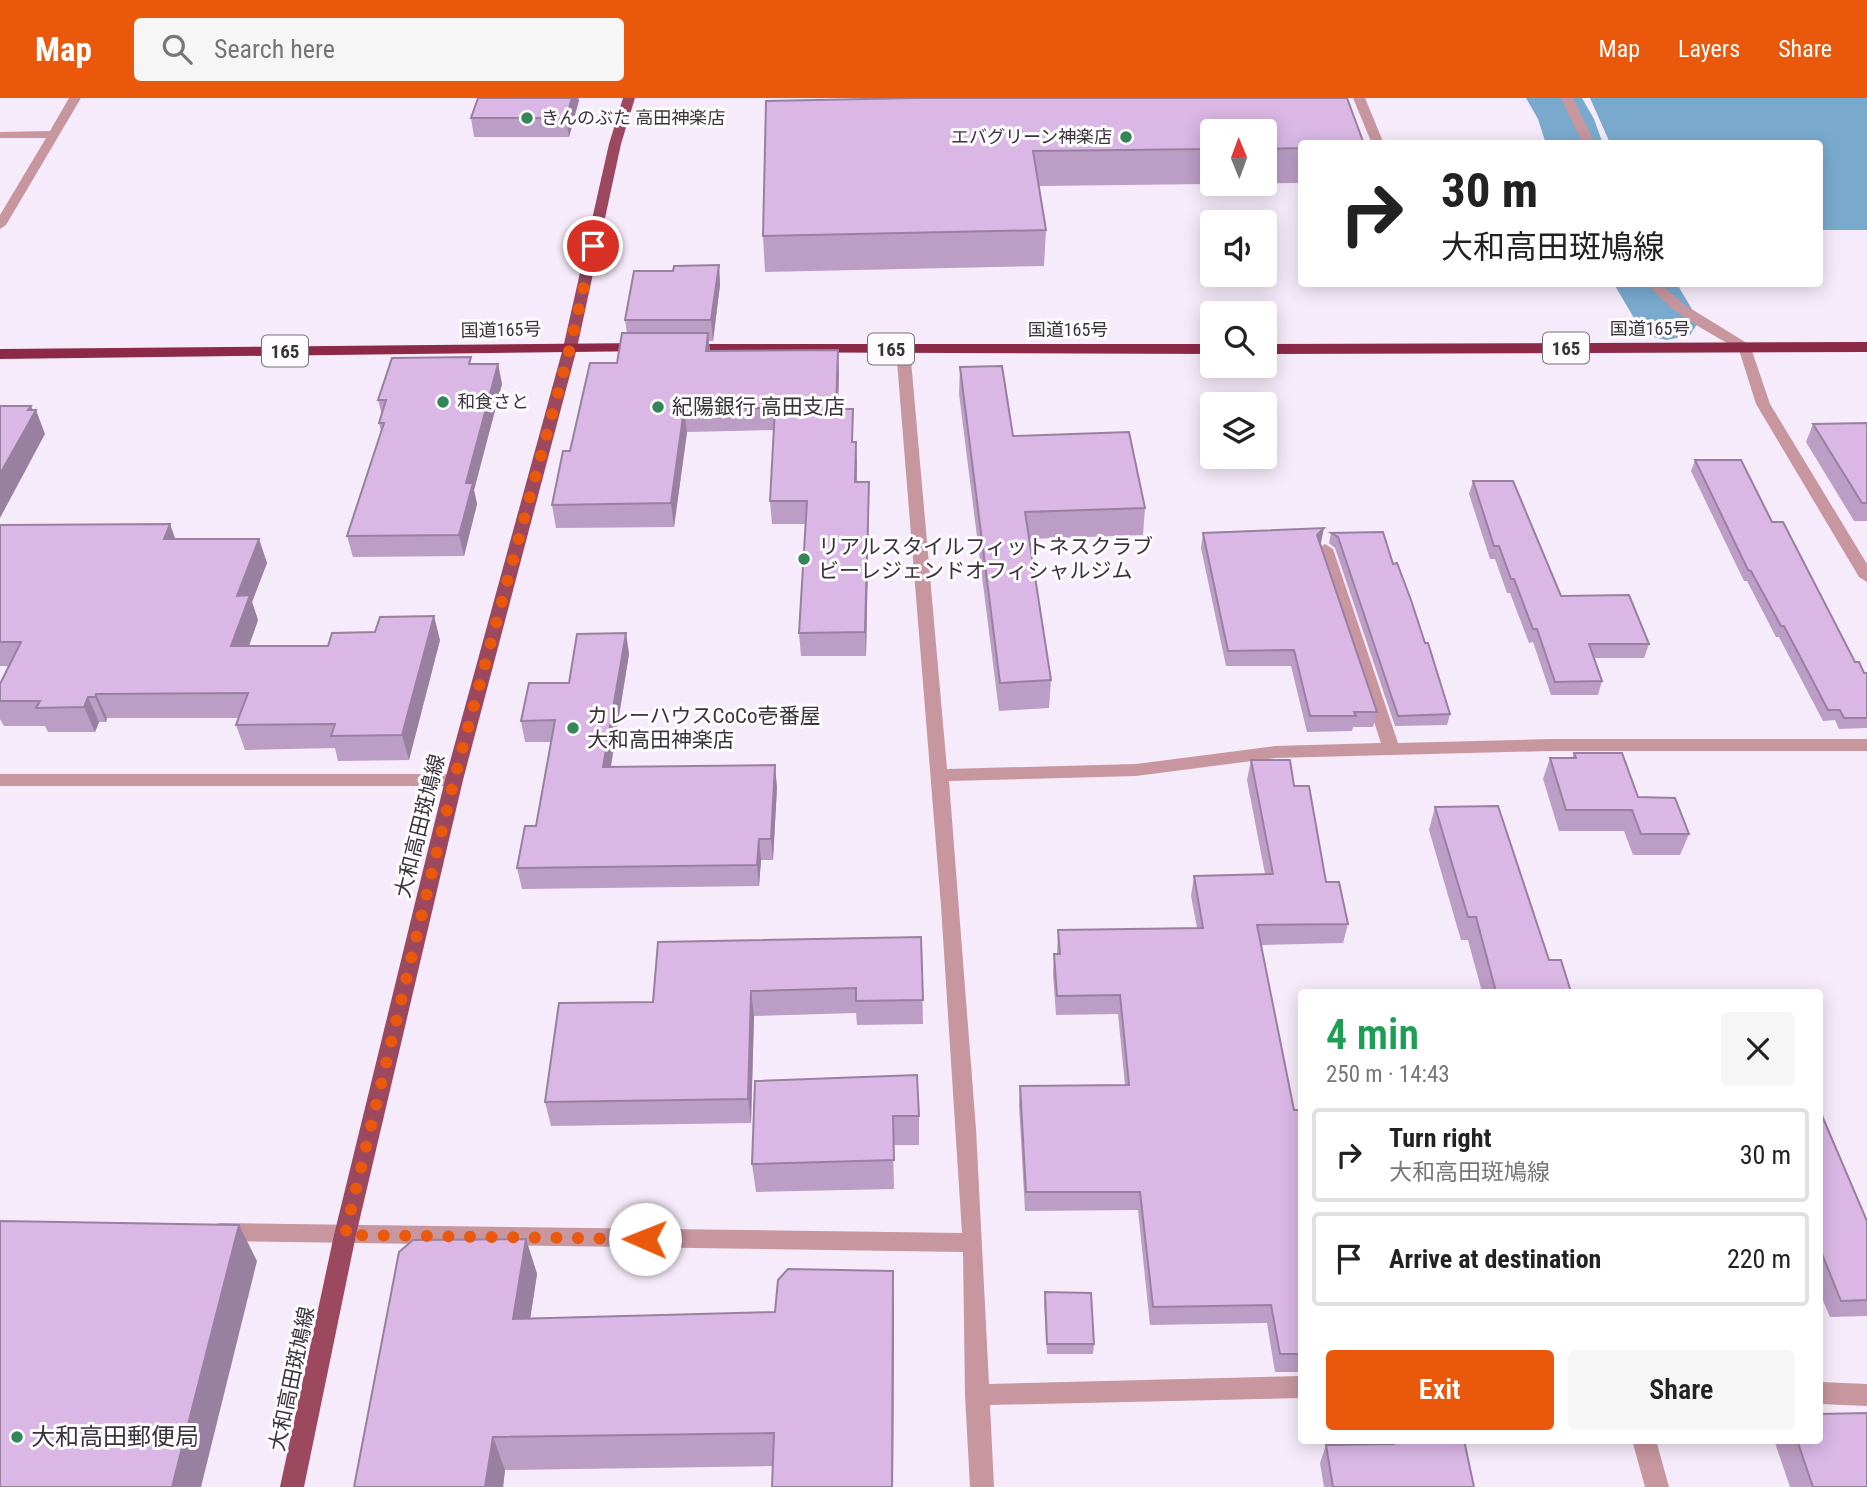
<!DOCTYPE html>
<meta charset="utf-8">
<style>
:root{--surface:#fff;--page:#f6f6f6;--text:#222;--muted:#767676;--line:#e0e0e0;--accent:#ea580c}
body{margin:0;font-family:"Roboto Condensed","Noto Sans JP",sans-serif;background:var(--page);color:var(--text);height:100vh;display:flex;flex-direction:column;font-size:26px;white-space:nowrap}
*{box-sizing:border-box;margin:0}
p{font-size:23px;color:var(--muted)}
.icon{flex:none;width:38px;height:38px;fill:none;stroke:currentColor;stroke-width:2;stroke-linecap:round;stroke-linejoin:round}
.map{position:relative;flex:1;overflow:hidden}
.panel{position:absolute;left:1298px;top:891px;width:525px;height:455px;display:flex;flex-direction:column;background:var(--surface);border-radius:7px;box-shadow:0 4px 18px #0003}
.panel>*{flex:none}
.hud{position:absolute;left:1298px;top:42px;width:525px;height:147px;border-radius:7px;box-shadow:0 4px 18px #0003;background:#fff;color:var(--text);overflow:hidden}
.needle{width:46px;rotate:359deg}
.fabs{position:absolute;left:1200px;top:21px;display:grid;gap:14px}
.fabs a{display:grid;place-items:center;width:77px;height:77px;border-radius:7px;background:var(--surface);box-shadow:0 4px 18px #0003;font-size:35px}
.pin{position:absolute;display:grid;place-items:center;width:60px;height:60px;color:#fff;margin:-30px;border:4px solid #fff;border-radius:50%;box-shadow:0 2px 7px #0007}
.me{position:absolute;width:77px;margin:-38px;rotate:271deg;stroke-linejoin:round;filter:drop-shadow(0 0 5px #0008)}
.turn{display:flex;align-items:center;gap:24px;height:147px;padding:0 28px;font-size:32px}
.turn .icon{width:91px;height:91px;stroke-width:2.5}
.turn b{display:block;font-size:49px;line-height:60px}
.round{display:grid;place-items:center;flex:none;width:74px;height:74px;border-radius:7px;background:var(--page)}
.head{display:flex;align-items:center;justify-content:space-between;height:119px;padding:0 28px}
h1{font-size:42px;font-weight:600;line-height:52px;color:#1e9e55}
.cta{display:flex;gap:14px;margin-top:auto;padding:14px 28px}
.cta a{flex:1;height:80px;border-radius:7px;background:var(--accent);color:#fff;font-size:28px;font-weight:600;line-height:80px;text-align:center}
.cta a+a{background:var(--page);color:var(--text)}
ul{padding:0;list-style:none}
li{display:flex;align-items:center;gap:21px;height:94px;margin:0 14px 10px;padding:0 14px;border:4px solid var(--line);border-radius:7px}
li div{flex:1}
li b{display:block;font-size:26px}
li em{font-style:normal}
header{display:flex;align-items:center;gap:42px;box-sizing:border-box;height:98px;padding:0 35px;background:var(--accent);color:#fff}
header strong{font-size:33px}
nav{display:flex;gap:38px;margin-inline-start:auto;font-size:24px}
.search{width:490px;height:63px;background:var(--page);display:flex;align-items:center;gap:18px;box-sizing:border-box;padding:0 24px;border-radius:7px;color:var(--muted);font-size:26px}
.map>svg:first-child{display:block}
</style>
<header>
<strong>Map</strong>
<div class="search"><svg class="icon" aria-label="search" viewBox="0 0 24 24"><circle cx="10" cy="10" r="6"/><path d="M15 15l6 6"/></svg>Search here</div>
<nav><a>Map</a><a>Layers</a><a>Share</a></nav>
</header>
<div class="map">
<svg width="1867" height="1389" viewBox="0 0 1867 1389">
<rect width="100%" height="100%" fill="#f6ebfa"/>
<!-- water -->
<polygon fill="#79aace" points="1590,0 1867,0 1867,132 1820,132 1820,46 1610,45"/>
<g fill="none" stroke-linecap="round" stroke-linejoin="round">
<!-- river -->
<g fill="#79aace" fill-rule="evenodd">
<polygon points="1526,0 1582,0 1594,21 1603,46 1546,46 1538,21"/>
<polygon points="1614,186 1677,186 1699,223 1690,237 1667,242 1644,237"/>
</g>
<!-- minor -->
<g fill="#c7969f" fill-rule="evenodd">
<polygon points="69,0 81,0 6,127 0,131 0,117 46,40 0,40 0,34 50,33"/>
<polygon points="1353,0 1365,0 1384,46 1372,46"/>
<polygon points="1561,0 1573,0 1595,46 1583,46"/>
<path d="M1648 186H1660L1685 207 1750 247 1770 306 1867 466V484L1859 479 1756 306 1739 252C1708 233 1670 216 1648 186Z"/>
<polygon points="903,247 910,251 947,671 1136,666 1275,648 1381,645 1317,451 1325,446 1333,451 1398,645 1550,641 1867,641 1867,653 1550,653 1275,660 1136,678 949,683 976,1031 989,1286 1302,1278 1302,1300 990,1307 994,1389 970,1389 965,1297 963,1154 220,1143 212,1141 209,1134 212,1127 220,1125 962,1135 941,808 896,251"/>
<polygon points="0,676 454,676 463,682 454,688 0,688"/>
<polygon points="1820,1284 1867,1286 1867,1308 1820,1306"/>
<polygon points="1632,1342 1656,1342 1669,1389 1645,1389"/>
</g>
<!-- major -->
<polygon fill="#9c485e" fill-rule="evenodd" points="623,0 635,0 621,46 577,250 463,682 356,1137 304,1389 280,1389 334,1137 445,682 563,250 609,46"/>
<!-- highway -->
<g fill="#8b2947" fill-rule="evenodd">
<polygon points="1867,244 1867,254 1265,256 1265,246"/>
<polygon points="647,245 653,247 655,250 653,253 0,261 0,251"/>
<polygon points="683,246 1213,246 1213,256 677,254 675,251"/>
</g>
</g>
<!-- wall -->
<g fill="#bb9dc5" fill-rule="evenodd">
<polygon points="478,0 578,0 579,2 569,39 474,39 471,20"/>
<path d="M915 0H1347L1364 46H1302V85L1039 88 1046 132 1044 168 765 174 763 138 766 3ZM1213 33H1265V86H1213Z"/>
<polygon points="719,167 720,187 713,243 709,243 710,253 839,274 838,311 853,311 853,344 856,344 857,384 869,407 866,558 801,558 799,535 806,426 772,426 770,403 774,332 687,334 674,429 556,430 552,407 570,353 617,265 627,235 625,222 673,173"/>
<polygon points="472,266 498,266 502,286 474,392 477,406 464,458 353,459 347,438 381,333 379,325 382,317 378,302"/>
<polygon points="960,269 1013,338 1145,410 1143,437 1029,441 1051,582 1049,610 999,613 959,296"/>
<polygon points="1867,325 1867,423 1854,423 1806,344 1813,326"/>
<polygon points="1695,362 1772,424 1855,564 1864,575 1867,575 1867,630 1839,631 1835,622 1823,623 1779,539 1776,539 1747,483 1744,483 1691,373"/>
<polygon points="1473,383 1561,498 1649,546 1644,560 1594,560 1602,583 1598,597 1551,597 1533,544 1529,545 1510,495 1507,495 1495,461 1490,461 1469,396"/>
<polygon points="0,427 176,441 259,441 267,465 252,504 258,522 249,548 328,548 440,542 409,662 338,663 335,650 245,652 236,627 239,620 107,620 106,624 99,624 95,634 48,634 45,628 4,628 0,621 0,586 9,568 0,568"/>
<polygon points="1203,435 1321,445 1377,614 1373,629 1353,629 1352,633 1307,634 1291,568 1226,568 1201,450"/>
<polygon points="1331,435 1393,466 1425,545 1450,616 1447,627 1395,628 1335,450 1329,445"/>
<polygon points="626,535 629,556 611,669 777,689 773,762 761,762 759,788 522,791 517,770 536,728 551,644 525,644 521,623 569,585"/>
<polygon points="1574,655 1689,736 1680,757 1633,757 1624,733 1559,733 1543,681 1550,660 1572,660"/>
<polygon points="1251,662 1294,688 1326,784 1348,826 1343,845 1261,847 1294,1012 1302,1012 1302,1274 1275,1274 1267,1225 1150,1227 1138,1112 1025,1113 1019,1007 1020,988 1125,987 1118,916 1056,917 1053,876 1054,856 1057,856 1058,832 1197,830 1191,798 1194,778 1265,776 1247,682"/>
<polygon points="1435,709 1549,862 1571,894 1482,894 1468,842 1461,842 1429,732"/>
<polygon points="921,839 923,926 857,927 856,915 754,918 751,1025 551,1028 545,1004 653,904"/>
<polygon points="755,983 919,1018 919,1047 893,1047 894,1091 756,1094 752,1066"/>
<polygon points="1820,1013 1867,1123 1867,1218 1830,1219 1820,1196"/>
<polygon points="526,1141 537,1176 530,1220 775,1214 894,1208 893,1389 772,1389 773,1368 505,1372 503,1389 354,1389"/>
<polygon points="1045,1194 1094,1246 1093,1256 1047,1256 1044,1204"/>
<polygon points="1394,1342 1474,1389 1324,1389 1320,1365 1326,1347 1392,1346"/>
<polygon points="1774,1342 1820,1342 1867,1389 1790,1389"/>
</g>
<!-- shaded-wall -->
<g fill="#9980a0">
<polygon points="572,0 578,0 579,2 569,39 566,20"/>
<polygon points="719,167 720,187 713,243 711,222"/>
<polygon points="708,235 710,258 706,253"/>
<polygon points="838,252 839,274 837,334 836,311"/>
<polygon points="498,266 502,286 474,392 477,406 464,458 459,437 466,385"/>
<polygon points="31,308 34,315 36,312 45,336 0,420 0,376"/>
<polygon points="684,311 687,334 674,429 671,405"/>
<polygon points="856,344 857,367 856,407 855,384"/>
<polygon points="869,384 869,407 866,558 865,534"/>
<polygon points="170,426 179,451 164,441"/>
<polygon points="1324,430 1321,445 1315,452 1317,437"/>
<polygon points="259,441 267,465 252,504 258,522 240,573 231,548 237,498"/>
<polygon points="434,518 440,542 409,662 402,637"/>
<polygon points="626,535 629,556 607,690 603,669"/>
<polygon points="96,596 107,620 106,624 95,599"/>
<polygon points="88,599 99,624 95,634 84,609"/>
<polygon points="775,667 777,689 773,762 771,741"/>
<polygon points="759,741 761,762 759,788 757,767"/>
<polygon points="751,893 754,918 751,1025 748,1001"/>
<polygon points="239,1127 257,1163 201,1389 172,1389"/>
<polygon points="526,1141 537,1176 525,1255 513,1221"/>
<polygon points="893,1173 894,1208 893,1389 892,1389"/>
<polygon points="493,1339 505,1372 503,1389 485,1389"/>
</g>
<!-- building -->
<g fill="#dab7e5" stroke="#9980a0" stroke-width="2">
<polygon points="478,0 572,0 566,20 471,20"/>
<polygon points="915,0 1347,0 1364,46 1302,46 1302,50 1265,51 1265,33 1213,33 1213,51 1033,53 1046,132 763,138 766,3"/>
<polygon points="719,167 711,222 625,222 634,173 673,173 674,168"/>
<polygon points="622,235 708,235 706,253 838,252 836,311 853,311 852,344 856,344 855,384 869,384 865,534 799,535 807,403 770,403 775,310 684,311 671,405 552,407 563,353 570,353 590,265 617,265"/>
<polygon points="471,259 469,266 498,266 466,385 473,385 459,437 347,438 384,325 379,325 386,302 378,302 392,260"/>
<polygon points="1002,268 1013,338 1129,334 1145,410 1025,414 1051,582 1000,585 960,269"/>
<polygon points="0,308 31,308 28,312 36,312 0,376"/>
<polygon points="1867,325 1867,405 1862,405 1813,326"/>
<polygon points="1695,362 1741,362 1772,424 1783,424 1855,564 1859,564 1864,575 1867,575 1867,620 1844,620 1840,612 1828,612 1784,528 1781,528 1751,473 1748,472"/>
<polygon points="1473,383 1513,383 1561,498 1629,497 1649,546 1589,546 1602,583 1555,584 1537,531 1533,531 1514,481 1511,481 1499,448 1494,448"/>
<polygon points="170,426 164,441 259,441 237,498 250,497 231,548 328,548 332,535 375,534 380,519 434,518 402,637 331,638 335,626 236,627 248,595 96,596 95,599 88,599 84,609 36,610 40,603 0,603 0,586 21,544 0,544 0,427"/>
<polygon points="1324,430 1317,437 1377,614 1354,614 1356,618 1310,618 1294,552 1228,553 1203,435"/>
<polygon points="1383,434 1393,466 1397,465 1411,502 1425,545 1428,545 1450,616 1398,618 1338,439 1331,435"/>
<polygon points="626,535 603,669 775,667 771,741 759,741 757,767 517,770 525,728 536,728 555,622 521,623 529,585 569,585 577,536"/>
<polygon points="1574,655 1622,655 1638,699 1675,700 1689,736 1641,736 1632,712 1566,712 1550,660 1576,660"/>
<polygon points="1251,662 1290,662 1294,688 1309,688 1326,784 1339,784 1348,826 1257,827 1294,1012 1302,1012 1302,1256 1280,1256 1271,1207 1153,1209 1140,1094 1026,1094 1020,988 1129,987 1120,897 1057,898 1054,856 1060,856 1058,832 1203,830 1194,778 1273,776"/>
<polygon points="1498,708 1549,862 1561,862 1571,894 1496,894 1476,819 1468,819 1435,709"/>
<polygon points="921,839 923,902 856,903 856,890 751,893 748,1001 545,1004 559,905 653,904 658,844"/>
<polygon points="917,977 919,1018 893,1018 894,1062 752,1066 755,983"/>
<polygon points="1820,1013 1867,1123 1867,1202 1841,1203 1820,1151"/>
<polygon points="0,1123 239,1127 172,1389 0,1389"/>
<polygon points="526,1141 513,1221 775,1214 778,1182 788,1171 893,1173 892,1389 772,1389 774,1335 493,1339 485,1389 354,1389 399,1154 413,1142"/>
<polygon points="1045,1194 1091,1195 1094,1246 1047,1246"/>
<polygon points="1867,1315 1867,1389 1813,1389 1797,1342 1820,1342 1820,1316"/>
<polygon points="1394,1342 1464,1342 1474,1389 1333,1389 1326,1347 1394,1346"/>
</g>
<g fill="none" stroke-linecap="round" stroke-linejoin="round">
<!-- route -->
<polyline stroke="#ea580c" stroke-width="12" stroke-dasharray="0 21.6" points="593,148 570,250 454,682 345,1137 645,1141"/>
</g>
<!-- markers -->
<g fill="#338658" stroke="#fefcff" stroke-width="2.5">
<circle cx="527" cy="20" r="7"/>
<circle cx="1126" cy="39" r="7"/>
<circle cx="443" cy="304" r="7"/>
<circle cx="658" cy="309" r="7"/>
<circle cx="804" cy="461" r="7"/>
<circle cx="573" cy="630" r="7"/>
<circle cx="17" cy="1339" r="7"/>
</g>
<g text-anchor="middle" stroke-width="6" stroke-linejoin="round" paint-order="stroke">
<!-- far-poi labels -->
<g font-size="18" fill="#39343a" stroke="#fefcff" text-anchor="start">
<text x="541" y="26">きんのぶた 高田神楽店</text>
<text x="1112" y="45" text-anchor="end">エバグリーン神楽店</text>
<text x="457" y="310">和食さと</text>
</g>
<!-- far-street labels -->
<g font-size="18" fill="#39343a" stroke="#fefcff">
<text x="1650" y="237">国道165号</text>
<text transform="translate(501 232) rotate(-1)" y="6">国道165号</text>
<text x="1068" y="238">国道165号</text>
</g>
<!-- shield labels -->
<g fill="#fefcff" stroke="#747075" stroke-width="2">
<rect x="1543" y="234.5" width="46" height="31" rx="5"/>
<rect x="868" y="235.5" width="46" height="31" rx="5"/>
<rect x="262" y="237.5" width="46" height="31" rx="5"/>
</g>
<g font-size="19" font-weight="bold" fill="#39343a">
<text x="1566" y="257">165</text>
<text x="891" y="258">165</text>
<text x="285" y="260">165</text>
</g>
<!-- poi labels -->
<g font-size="21" fill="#39343a" stroke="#fefcff" text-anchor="start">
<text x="672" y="316">紀陽銀行 高田支店</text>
<text x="818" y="456">リアルスタイルフィットネスクラブ<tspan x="818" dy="24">ビーレジェンドオフィシャルジム</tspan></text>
<text x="587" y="625">カレーハウスCoCo壱番屋<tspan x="587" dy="24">大和高田神楽店</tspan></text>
</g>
<!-- street labels -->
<g font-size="21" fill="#39343a" stroke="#fefcff">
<text transform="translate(420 728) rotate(-76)" y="7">大和高田斑鳩線</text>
<text transform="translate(292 1281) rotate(-78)" y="7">大和高田斑鳩線</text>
</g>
<!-- near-poi labels -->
<g font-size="24" fill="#39343a" stroke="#fefcff" text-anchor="start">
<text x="31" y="1347">大和高田郵便局</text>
</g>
</g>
</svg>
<div class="fabs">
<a><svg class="needle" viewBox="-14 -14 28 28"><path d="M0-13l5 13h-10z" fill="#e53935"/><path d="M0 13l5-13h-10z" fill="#767676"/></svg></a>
<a><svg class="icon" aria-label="sound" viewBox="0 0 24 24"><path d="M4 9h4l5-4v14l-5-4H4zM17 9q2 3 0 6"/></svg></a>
<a><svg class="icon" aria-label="search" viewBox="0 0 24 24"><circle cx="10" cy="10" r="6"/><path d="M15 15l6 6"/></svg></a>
<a><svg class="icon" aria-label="layers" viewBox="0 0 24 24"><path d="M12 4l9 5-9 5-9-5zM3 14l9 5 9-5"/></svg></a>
</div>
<div class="pin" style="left:593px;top:148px;background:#d93025"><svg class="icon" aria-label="arrive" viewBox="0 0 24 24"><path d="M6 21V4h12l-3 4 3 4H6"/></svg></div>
<svg class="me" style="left:645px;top:1141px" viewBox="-20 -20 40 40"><circle r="19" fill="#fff"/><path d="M0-13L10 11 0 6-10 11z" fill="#ea580c"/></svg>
<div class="hud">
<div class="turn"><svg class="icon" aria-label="right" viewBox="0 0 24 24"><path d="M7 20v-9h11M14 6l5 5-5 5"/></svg><div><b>30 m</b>大和高田斑鳩線</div></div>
</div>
<section class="panel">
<div class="head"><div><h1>4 min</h1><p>250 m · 14:43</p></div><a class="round"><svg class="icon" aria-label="close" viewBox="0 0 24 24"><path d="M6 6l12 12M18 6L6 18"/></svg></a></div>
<ul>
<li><svg class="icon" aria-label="right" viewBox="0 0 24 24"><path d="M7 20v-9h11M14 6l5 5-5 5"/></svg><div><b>Turn right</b><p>大和高田斑鳩線</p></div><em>30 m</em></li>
<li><svg class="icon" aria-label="arrive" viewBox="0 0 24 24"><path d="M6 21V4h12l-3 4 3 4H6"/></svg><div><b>Arrive at destination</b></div><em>220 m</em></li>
</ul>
<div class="cta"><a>Exit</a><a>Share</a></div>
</section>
</div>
